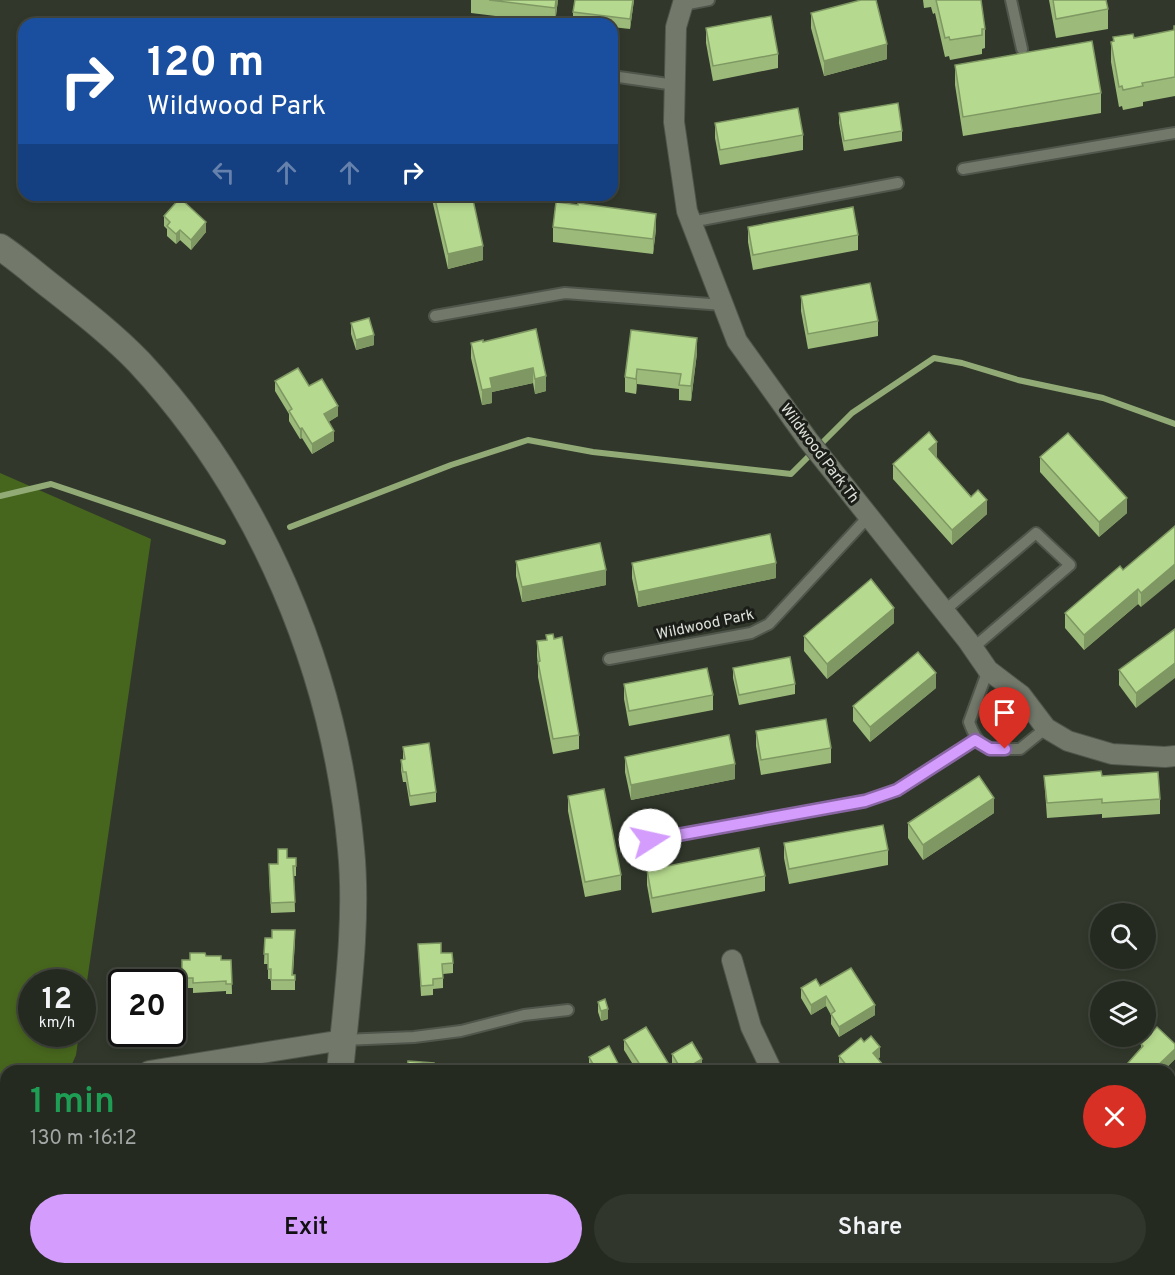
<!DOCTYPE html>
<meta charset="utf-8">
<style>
:root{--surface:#252a20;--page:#31362d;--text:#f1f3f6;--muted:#a3a7a5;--line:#42463e;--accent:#d39cfd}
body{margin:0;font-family:Overpass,sans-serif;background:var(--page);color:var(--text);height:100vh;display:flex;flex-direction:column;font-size:22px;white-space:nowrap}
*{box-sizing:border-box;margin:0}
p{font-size:20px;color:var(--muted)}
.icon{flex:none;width:33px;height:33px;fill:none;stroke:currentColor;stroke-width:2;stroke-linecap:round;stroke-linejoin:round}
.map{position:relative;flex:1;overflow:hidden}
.drawer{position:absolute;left:0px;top:1065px;width:1176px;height:210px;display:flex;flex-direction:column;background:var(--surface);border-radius:18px 18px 0 0;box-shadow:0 3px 9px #0003,0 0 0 2px var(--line)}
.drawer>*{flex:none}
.banner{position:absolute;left:18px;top:18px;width:600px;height:183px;border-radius:18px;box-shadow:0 3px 9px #0003,0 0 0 2px var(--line);background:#1a4fa0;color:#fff;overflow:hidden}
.fabs{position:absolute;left:1090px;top:903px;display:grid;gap:12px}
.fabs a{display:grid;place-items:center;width:66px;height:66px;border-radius:50%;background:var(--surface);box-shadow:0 3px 9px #0003,0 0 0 2px var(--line);font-size:30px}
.speed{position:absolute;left:18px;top:969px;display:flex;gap:12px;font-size:30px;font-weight:700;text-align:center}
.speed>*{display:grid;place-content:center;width:78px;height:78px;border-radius:50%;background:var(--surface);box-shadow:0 3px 9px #0003,0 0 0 2px var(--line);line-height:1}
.speed small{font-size:15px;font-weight:400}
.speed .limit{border:3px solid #111;border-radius:9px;background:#fff;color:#111}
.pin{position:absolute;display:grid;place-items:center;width:51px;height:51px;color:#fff;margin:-62px -26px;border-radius:50% 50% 50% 0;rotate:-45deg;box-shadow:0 0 6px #0007}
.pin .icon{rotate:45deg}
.me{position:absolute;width:66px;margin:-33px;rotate:80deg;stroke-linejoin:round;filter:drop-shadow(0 0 4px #0008)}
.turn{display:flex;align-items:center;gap:21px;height:126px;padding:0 30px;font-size:27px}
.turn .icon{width:78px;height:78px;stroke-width:2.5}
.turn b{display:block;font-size:42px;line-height:51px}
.lanes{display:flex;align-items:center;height:57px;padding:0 30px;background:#0003;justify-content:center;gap:30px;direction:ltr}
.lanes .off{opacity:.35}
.round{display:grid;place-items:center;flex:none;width:63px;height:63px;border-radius:32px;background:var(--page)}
.overview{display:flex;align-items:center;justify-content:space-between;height:102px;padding:0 30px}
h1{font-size:36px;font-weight:600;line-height:45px;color:#1e9e55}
.cta{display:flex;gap:12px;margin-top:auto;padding:12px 30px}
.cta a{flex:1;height:69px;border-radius:36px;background:var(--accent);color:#111;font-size:24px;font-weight:600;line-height:69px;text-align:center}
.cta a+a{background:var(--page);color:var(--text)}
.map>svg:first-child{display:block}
</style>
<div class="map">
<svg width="1175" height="1275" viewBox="0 0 1175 1275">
<rect width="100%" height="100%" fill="#31382b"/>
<!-- green -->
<polygon fill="#47661d" points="0,473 151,539 83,1009 82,982 32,982 32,1034 79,1034 76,1055 69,1071 6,1071 6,1102 0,1103"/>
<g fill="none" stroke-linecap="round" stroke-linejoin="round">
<!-- stream -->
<g stroke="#92ab76" stroke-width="6">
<polyline points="0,496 51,484 223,542"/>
<polyline points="290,527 451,465 528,440 593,452 791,474 852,413 934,358 962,363 1018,380 1103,398 1175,424"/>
</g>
<defs>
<g id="service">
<polyline points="1011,0 1022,49"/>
<polyline points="683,5 709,0"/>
<polyline points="612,76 675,85"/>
<polyline points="963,169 1175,133"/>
<polyline points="691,222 898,183"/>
<polyline points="435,316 565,293 723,305"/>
<polyline points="944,611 1036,533 1070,565 973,648"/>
<polyline points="609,659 751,633 769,624 869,516"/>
<path d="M988 670 969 722C980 753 990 749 1020 749L1046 728"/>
<polyline points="650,840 865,801 897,790 975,740"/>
<polyline points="343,1040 414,1037 461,1031 524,1015 568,1010"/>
</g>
<g id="minor">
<polyline points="684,0 676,27 674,122 687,211 737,341 808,440 968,641 988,670 1021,695 1046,728 1068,741 1112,754 1165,757 1175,756"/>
<polyline points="732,960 751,1027 772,1071"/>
<polyline points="149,1071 343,1040"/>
<polyline points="0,1095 6,1094"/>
<polyline points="1170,1151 1175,1144"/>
<polyline points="599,1269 602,1275"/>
<polyline points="1016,1269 1028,1275"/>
<polyline points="1079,1275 1084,1269"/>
</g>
<g id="tertiary">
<path d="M0 247C18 259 35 274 53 288 82 311 113 335 139 362 261 493 335 671 351 849 358 921 347 999 340 1071"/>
<polyline points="318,1275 319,1269"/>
</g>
</defs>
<!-- service casing -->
<use href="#service" stroke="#50564b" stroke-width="14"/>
<!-- minor casing -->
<use href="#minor" stroke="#50564b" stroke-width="22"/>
<!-- tertiary casing -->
<use href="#tertiary" stroke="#50564b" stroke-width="28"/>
<!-- service -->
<use href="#service" stroke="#72796b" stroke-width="10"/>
<!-- minor -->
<use href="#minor" stroke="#72796b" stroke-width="20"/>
<!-- tertiary -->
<use href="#tertiary" stroke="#72796b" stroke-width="26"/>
</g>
<!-- wall -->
<g fill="#9cbb7a">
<polygon points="471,0 558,0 555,23 471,13"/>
<polygon points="634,0 630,29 612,27 612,24 587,24 573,22 573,12"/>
<polygon points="923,0 981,0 985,29 985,48 982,49 982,54 950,60 949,56 945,57 935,13 933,14 931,7 924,8"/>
<polygon points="1049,0 1106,0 1108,9 1108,29 1056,38"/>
<polygon points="811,13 887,59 824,76 811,28"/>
<polygon points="1175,26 1175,96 1143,102 1143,106 1123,110 1122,106 1119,107 1111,62 1111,42 1113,41 1113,37 1134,38 1174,30"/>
<polygon points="706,28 778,54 778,68 713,81 706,43"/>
<polygon points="955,65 1101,93 1101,113 963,136 955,85"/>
<polygon points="839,113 902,131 902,141 844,151 839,123"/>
<polygon points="715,123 803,135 803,150 720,165 715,138"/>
<polygon points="431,195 472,195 483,260 448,269"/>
<polygon points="164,216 206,232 191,250 180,240 176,244 167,236 167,229 164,226"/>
<polygon points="553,227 656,229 653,254 553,242"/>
<polygon points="748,227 858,235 858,250 753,270 748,242"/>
<polygon points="801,296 878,321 878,336 808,349 801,311"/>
<polygon points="351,323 374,345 356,350 351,334"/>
<polygon points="536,329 546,391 535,394 533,383 492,392 492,403 482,405 471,358 471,343 483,342"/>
<polygon points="631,330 697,353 691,401 679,400 679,389 637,384 636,394 625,392 625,377"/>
<polygon points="275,381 338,416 328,422 334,441 312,454 302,438 300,439 289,421 289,414 275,391"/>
<polygon points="936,457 987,514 952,545 893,479 893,464 937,457"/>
<polygon points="1040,457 1127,513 1099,537 1040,472"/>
<polygon points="1175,526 1141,607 1138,604 1084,650 1065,628 1065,613 1123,570"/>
<polygon points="516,561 606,585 522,602 516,576"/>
<polygon points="632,563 776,578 638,607 632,578"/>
<polygon points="894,623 827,679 804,651 804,636"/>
<polygon points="1175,629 1136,708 1119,685 1119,670"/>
<polygon points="546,635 554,639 579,735 579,749 553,754 538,677 538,666 537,656 537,641 546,640"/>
<polygon points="733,668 795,684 795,694 739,705 733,678"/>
<polygon points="624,684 713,695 713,710 629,726 624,699"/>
<polygon points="936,688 870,742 853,721 853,706"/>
<polygon points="756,731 831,748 831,763 761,775 756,746"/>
<polygon points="403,747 436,792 436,802 410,806 406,782 403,782 401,770 401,760 403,759"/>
<polygon points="625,757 735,779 631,800 625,772"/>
<polygon points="1044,776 1102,776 1160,799 1160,814 1102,818 1102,814 1047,818"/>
<polygon points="568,796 621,875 621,890 585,897 568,811"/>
<polygon points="994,813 923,860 908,838 908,823"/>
<polygon points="784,843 888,850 888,865 789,884 784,858"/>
<polygon points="287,858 296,858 296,876 294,876 295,912 271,913 269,874 278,864"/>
<polygon points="647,870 765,876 765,891 652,913 647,885"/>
<polygon points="265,938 295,940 293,975 295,975 295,990 271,990 271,979 268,979 268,964 264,964"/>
<polygon points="418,944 441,953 453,963 453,973 443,974 443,988 433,989 433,995 421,996"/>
<polygon points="206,956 221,960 231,960 232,994 226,994 226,991 193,993 193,988 182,988 182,960 190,960"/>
<polygon points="820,986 875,1015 839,1037 831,1024 831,1015 826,1006 811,1015 801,998 801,988"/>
<polygon points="598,1002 608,1019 601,1021 598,1012"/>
<polygon points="624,1040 673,1071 637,1071 624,1050"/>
<polygon points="864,1042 880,1057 878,1059 888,1071 843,1071 839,1066 839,1056"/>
<polygon points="1141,1044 1175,1059 1163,1071 1128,1071 1128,1063 1141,1049"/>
<polygon points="672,1054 702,1069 699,1071 676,1071 672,1065"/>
<polygon points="589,1057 622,1071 591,1071 589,1067"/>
<polygon points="6,1144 6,1213 4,1202 0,1203 0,1145"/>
<rect x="124" y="1269" width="45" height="6"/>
<polygon points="189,1269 228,1269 227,1275 188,1275"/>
<rect x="853" y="1269" width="48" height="6"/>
</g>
<!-- shaded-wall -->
<g fill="#7f9863">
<polygon points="556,0 558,0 555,23 555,8"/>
<polygon points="633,0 634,0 630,29 630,19"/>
<polygon points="887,44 887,59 824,76 824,61"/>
<polygon points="616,108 616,123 612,163 612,148"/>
<polygon points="656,214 656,229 653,254 653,239"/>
<polygon points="206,222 206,232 191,250 191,240"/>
<polygon points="180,230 180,240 176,244 176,234"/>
<polygon points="483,246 483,260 448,269 448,254"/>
<polygon points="374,335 374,345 356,350 356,340"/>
<polygon points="697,338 697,353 691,401 691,386"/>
<polygon points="533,368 533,383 492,392 492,403 482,405 482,390 490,378"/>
<polygon points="637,369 637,384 636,394 636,379"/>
<polygon points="546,376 546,391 535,394 535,379"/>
<polygon points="338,406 338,416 324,425 324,414"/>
<polygon points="302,428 302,438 300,439 300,429"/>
<polygon points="334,431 334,441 312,454 312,444"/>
<polygon points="937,442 937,457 929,464 929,449"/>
<polygon points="1127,498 1127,513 1099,537 1099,522"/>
<polygon points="987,500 987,514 952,545 952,530"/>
<polygon points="776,563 776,578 638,607 638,592"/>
<polygon points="1175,564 1175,579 1141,607 1141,593"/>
<polygon points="606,570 606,585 522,602 522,587"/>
<polygon points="1138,589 1138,604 1084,650 1084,635"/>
<polygon points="894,608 894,623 827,679 827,664"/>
<polygon points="1175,663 1175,678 1136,708 1136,693"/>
<polygon points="936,673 936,688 870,742 870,727"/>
<polygon points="735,764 735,779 631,800 631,785"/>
<polygon points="994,798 994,813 923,860 923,845"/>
<polygon points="826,996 826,1006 811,1015 811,1005"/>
<polygon points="875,1005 875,1015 839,1037 839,1027"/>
<polygon points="608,1009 608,1019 601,1021 601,1011"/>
<polygon points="880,1047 880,1057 873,1063 873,1053"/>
<polygon points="1175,1049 1175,1059 1163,1071 1152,1071"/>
<polygon points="702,1059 702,1069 699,1071 682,1071"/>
<polygon points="850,1064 850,1071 847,1071 847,1066"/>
<polygon points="901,1269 901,1275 897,1275"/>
</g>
<!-- building -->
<g fill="#b5d98e" stroke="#7f9863" stroke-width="1.5">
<polygon points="489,0 556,0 555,8"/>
<polygon points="575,0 633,0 630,19 573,12"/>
<polygon points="861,0 876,0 887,44 824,61 811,13"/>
<polygon points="936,0 981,0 985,29 982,29 982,35 950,40 949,37 945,38"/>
<polygon points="1053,0 1106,0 1108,9 1056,19"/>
<polygon points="771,16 778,54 713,66 706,28"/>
<polygon points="1174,26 1175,26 1175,77 1142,83 1143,86 1123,90 1122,86 1119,87 1111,42 1114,41 1113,37 1133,34 1134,38 1174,30"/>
<polygon points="1092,41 1101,93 963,117 955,65"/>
<polygon points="898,103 902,131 844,141 839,113"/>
<polygon points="612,108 616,108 612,148"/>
<polygon points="798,108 803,135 720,150 715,123"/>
<polygon points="434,195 472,195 483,246 448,254"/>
<polygon points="180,198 206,222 191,240 180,230 176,234 167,226 170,222 164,216"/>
<polygon points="556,202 578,205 578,203 656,214 653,239 553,227"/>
<polygon points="853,207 858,235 753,255 748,227"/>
<polygon points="870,283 878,321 808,334 801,296"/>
<polygon points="369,318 374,335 356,340 351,323"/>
<polygon points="536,329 546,376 535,379 533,368 490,378 492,388 482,390 471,343 483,340 483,342"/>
<polygon points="631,330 697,338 691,386 679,385 681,374 637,369 636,379 625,377"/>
<polygon points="298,368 309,386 322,379 338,406 324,414 334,431 312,444 302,428 300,429 289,411 292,409 275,381"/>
<polygon points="929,432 937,442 929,449 971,497 978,490 987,500 952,530 893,464"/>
<polygon points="1068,433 1127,498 1099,522 1040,457"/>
<polygon points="1175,526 1175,564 1141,593 1138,589 1084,635 1065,613 1120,566 1123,570"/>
<polygon points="770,534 776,563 638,592 632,563"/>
<polygon points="600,543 606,570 522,587 516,561"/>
<polygon points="871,579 894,608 827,664 804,636"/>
<polygon points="1175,629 1175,663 1136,693 1119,670"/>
<polygon points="553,634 554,639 562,637 579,735 553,739 538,662 540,661 537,641 547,640 546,635"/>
<polygon points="918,652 936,673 870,727 853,706"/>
<polygon points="790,657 795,684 739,695 733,668"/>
<polygon points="707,668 713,695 629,711 624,684"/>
<polygon points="826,719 831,748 761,760 756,731"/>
<polygon points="729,735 735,764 631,785 625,757"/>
<polygon points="429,743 436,792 410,796 406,772 403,772 401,760 405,759 403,747"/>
<polygon points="1101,771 1102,776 1158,772 1160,799 1102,803 1102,799 1047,803 1044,776"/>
<polygon points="979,776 994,798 923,845 908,823"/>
<polygon points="604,789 621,875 585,882 568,796"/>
<polygon points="883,825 888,850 789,869 784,843"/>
<polygon points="759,848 765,876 652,898 647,870"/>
<polygon points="278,849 287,849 287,858 296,858 296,866 293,866 295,902 271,903 269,864 278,864"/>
<polygon points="272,930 295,930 292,975 295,975 295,980 271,980 271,969 268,969 268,954 264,954 265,938 272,938"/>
<polygon points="441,943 441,953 452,953 453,963 442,964 443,978 433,979 433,985 421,986 418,944"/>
<polygon points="190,953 205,953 206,956 221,956 221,960 231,960 232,984 226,984 226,981 193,983 193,978 182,978 182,960 190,960"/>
<polygon points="851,968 875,1005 839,1027 831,1014 835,1011 826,996 811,1005 801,988 816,979 820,986"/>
<polygon points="605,999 608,1009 601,1011 598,1002"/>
<polygon points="646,1027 673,1071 644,1071 624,1040"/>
<polygon points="1157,1027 1175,1044 1175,1049 1152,1071 1136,1071 1128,1063 1143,1046 1141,1044"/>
<polygon points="871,1036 880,1047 873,1053 888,1071 856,1071 850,1064 847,1066 839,1056 861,1038 864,1042"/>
<polygon points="692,1042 702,1059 682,1071 672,1054"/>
<polygon points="609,1046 622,1071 597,1071 589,1057"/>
<polygon points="408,1061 434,1063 433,1071 407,1071"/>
<polygon points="6,1144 6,1202 4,1192 0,1193 0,1145"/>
<polygon points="1175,1258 1175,1275 1158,1275 1157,1269 1170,1269 1170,1259"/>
<rect x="124" y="1269" width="45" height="4"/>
<polygon points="189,1269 227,1269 226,1275 188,1271"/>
<polygon points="853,1269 901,1269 897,1275 864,1275"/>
</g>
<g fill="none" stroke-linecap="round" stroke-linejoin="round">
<defs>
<polyline id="route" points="650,840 865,801 897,790 975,740 990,749 1005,749"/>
</defs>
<!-- route casing -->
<use href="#route" stroke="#8965a4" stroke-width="15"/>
<!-- route -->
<use href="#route" stroke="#d39cfd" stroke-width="10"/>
</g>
<g text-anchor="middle" stroke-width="6" stroke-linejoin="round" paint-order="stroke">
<!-- street labels -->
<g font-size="15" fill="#dde2da" stroke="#1b1e18">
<text transform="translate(820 453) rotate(53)" y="5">Wildwood Park Th</text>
<text transform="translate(705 624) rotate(-12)" y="5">Wildwood Park</text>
</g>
</g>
</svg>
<div class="fabs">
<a><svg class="icon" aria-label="search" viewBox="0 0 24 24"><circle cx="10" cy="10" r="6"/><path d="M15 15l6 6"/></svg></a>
<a><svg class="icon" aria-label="layers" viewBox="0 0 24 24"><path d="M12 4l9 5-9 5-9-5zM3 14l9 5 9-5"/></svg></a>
</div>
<div class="speed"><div>12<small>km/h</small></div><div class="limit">20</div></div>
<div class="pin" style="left:1005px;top:749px;background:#d93025"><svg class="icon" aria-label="arrive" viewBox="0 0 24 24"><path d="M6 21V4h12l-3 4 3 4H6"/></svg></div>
<svg class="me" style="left:650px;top:840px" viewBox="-20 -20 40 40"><circle r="19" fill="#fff"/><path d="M0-13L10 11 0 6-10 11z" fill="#d39cfd"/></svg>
<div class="banner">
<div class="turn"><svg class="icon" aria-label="right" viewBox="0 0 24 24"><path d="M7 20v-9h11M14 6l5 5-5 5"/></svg><div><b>120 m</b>Wildwood Park</div></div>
<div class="lanes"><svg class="icon off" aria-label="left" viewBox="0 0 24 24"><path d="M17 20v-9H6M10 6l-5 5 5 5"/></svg><svg class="icon off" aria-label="ahead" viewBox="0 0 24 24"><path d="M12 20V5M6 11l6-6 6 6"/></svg><svg class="icon off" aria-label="ahead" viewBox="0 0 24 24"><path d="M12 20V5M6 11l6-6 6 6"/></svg><svg class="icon" aria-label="right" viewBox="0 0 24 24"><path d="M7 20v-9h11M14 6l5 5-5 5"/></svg></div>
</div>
<section class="drawer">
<div class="overview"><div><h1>1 min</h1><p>130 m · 16:12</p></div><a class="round" style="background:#d93025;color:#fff"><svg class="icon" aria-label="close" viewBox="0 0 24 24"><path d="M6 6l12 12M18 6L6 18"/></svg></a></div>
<div class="cta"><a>Exit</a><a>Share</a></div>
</section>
</div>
